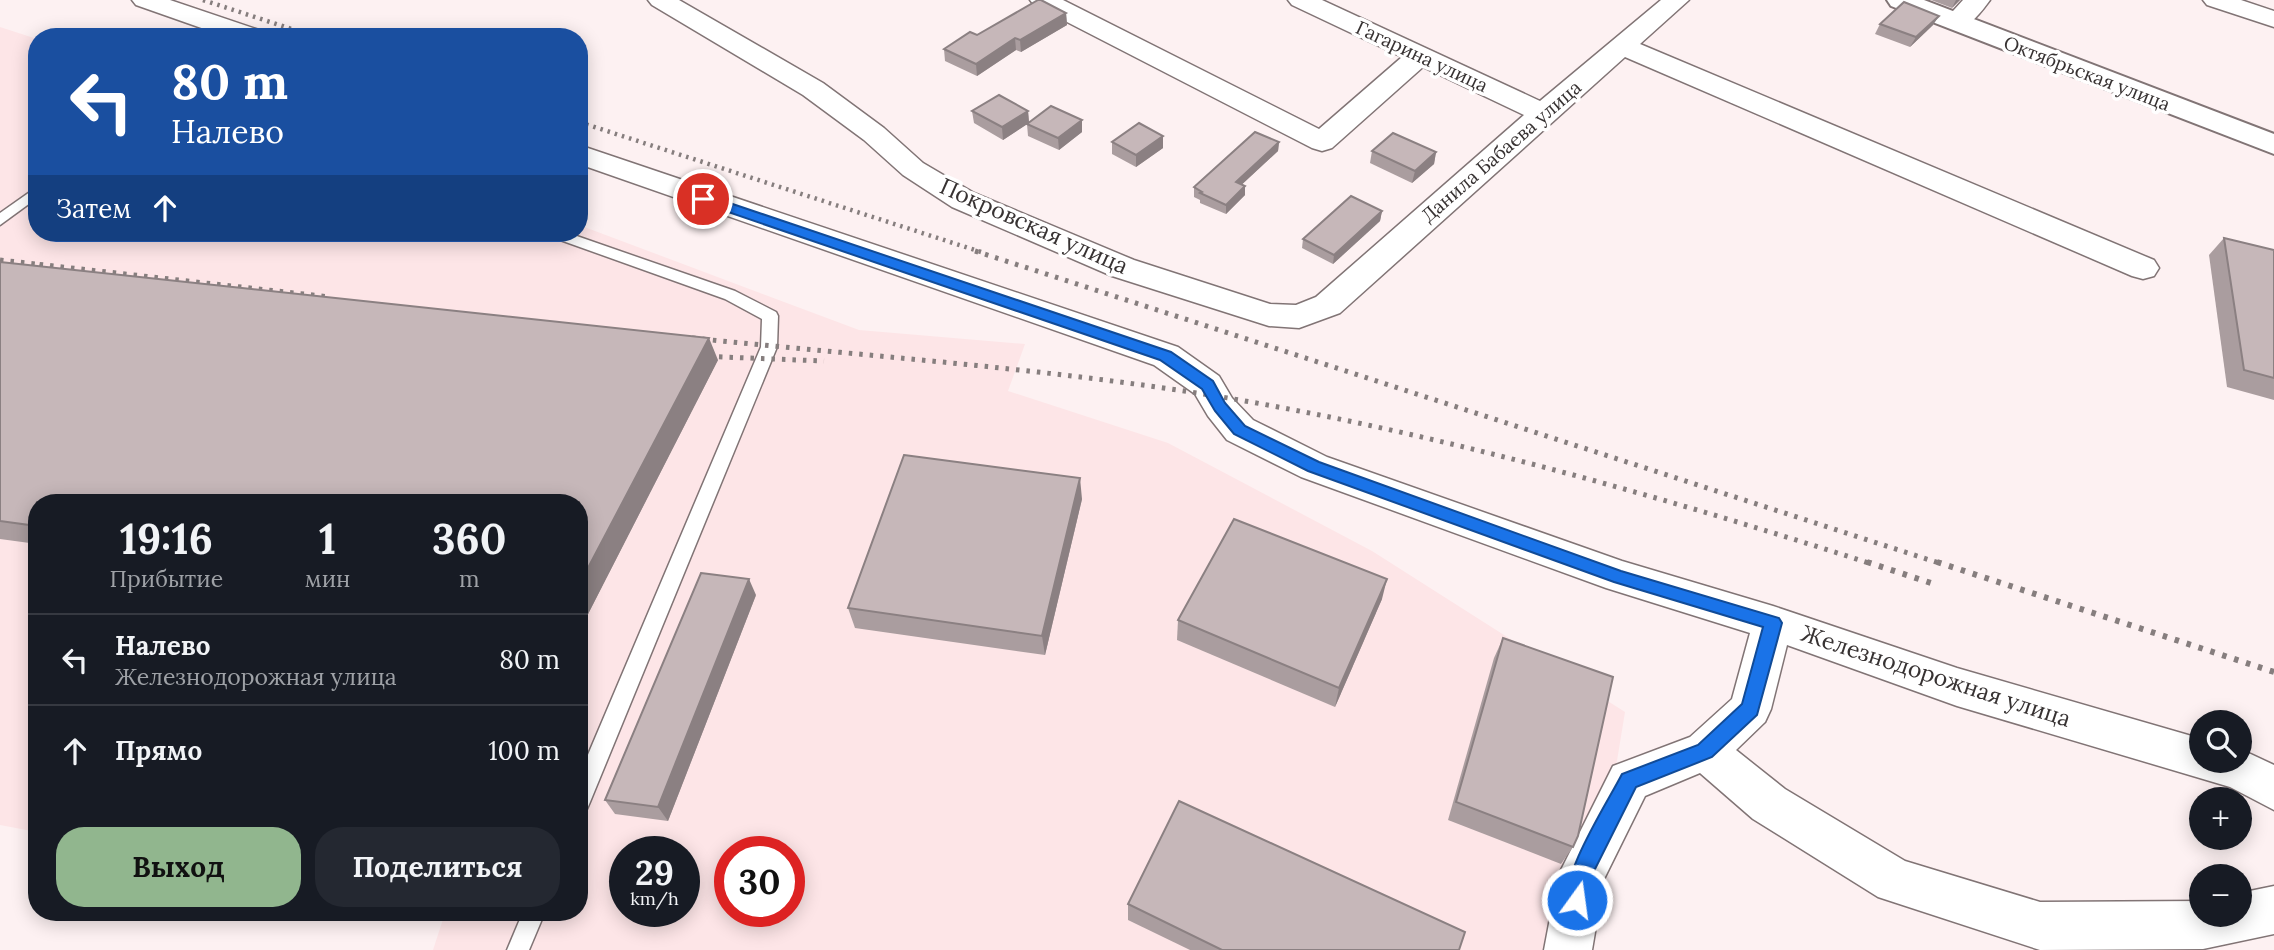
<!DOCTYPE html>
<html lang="ru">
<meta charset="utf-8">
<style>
:root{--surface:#171b24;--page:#242831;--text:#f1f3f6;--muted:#9ea1a6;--line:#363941;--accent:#91b68e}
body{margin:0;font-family:Lora,serif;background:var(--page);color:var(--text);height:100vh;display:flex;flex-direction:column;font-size:26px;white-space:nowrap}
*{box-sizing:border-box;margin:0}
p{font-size:23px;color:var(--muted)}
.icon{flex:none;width:38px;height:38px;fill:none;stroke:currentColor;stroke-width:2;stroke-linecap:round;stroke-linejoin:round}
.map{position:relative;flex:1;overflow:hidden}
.panel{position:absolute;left:28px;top:494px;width:560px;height:427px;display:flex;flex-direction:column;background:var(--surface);border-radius:28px;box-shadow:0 4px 18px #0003}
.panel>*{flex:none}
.banner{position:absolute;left:28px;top:28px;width:560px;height:214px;border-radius:28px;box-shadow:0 4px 18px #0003;background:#1a4fa0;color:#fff;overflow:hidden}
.fabs{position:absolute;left:2189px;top:710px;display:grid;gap:14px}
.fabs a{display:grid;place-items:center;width:63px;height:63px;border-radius:50%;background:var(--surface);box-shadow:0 4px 18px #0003;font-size:35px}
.speed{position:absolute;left:609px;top:836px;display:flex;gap:14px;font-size:35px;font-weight:700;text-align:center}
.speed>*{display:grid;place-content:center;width:91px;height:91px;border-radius:50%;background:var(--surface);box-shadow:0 4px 18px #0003;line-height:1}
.speed small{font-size:18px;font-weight:400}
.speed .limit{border:10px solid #d22;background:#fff;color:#111}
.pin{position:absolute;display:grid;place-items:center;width:60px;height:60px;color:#fff;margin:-30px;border:4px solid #fff;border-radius:50%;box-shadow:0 2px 7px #0007}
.me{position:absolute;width:77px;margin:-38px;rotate:14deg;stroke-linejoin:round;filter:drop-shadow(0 0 5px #0008)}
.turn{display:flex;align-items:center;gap:24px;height:147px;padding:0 28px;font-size:32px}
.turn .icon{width:91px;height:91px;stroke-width:2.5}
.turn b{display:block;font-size:49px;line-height:60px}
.then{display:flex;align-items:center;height:66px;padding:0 28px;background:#0003;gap:14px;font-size:26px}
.eta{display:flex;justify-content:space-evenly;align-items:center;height:119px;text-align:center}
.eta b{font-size:42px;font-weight:800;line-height:49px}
.button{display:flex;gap:14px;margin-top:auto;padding:14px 28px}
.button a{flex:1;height:80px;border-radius:28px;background:var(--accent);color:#111;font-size:28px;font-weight:800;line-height:80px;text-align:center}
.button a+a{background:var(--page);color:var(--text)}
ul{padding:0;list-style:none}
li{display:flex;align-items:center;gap:21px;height:91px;padding:0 28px;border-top:2px solid var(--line)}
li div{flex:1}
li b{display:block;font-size:26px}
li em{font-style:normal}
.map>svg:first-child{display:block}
</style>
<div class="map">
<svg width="2274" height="950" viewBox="0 0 2274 950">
<rect width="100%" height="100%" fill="#fdf1f2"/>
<!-- built -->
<path fill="#fde5e7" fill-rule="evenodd" d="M0 27 37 39V233H579V225L859 330 1025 344 1008 391 1168 443 1372 551 1625 712 1586 950H433L445 913 441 912H579V502H37V832L0 825ZM625 852H684V912H625ZM730 852H789V912H730Z"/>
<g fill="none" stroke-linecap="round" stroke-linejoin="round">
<defs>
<g id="service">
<polygon points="37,187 37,198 0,225 0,213"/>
<polygon points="547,233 568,233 735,291 776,312 778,316 777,347 590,802 587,809 579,812 579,776 761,347 762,319 725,299 549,236"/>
<polygon points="523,912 545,912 529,950 507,950"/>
</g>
<g id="minor">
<polygon points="132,0 170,0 262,31 266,37 227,37 136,5"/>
<polygon points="648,0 679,0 823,83 884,128 923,163 974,193 1134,260 1270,304 1296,305 1316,297 1524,115 1423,67 1332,148 1322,151 1312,148 1034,5 1030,0 1063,0 1319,129 1402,57 1292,5 1288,0 1322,0 1540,101 1661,0 1689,0 1640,44 2154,260 2159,268 2154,276 2143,279 2132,276 1625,57 1340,313 1299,328 1269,326 1112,276 952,207 903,175 864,140 803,95 652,5"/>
<path d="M1963 0H1990C1979 15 1967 32 1947 27L1943 22Z"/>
<polygon points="2203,0 2241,0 2274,11 2274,27 2207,5"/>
<polygon points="579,145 1178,347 1219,376 1232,398 1253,420 1327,457 1622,561 1773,606 1957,668 2202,739 2202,761 2240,761 2240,749 2274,765 2274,810 2230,787 1957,706 1787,645 1771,709 1765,722 1736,750 1785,789 1905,861 2040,902 2202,901 2202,915 2240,915 2240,893 2274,886 2274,934 2203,949 2040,950 1878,897 1753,819 1700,773 1645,796 1604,879 1592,950 1544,950 1558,876 1613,766 1690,737 1732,699 1750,633 1606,588 1301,477 1227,440 1208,416 1195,394 1154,365 579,164"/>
</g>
<polygon id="tertiary" points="1887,0 1924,0 2274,134 2274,154 1891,6"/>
</defs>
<!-- service casing -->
<use href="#service" stroke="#817475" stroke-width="3"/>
<!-- minor casing -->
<use href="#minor" stroke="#817475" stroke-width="3"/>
<!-- tertiary casing -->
<use href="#tertiary" stroke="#817475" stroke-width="4"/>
<!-- service -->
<use href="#service" fill="#fff" fill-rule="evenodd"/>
<!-- minor -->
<use href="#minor" fill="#fff" fill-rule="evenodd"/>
<!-- tertiary -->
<use href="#tertiary" fill="#fff" fill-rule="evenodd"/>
<!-- rail-far2 -->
<g stroke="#867e7e" stroke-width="4.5" stroke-dasharray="2.5 5" stroke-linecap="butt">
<polyline points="203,0 316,37"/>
<polyline points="579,122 981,252"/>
</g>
<!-- rail-far1 -->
<g stroke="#867e7e" stroke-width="5" stroke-dasharray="3.5 7" stroke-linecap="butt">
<polyline points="975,251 1942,564"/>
<polyline points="0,260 36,264"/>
<polyline points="63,271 36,264 330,297"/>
<path d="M692 338C866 356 1043 368 1216 396 1439 433 1657 495 1872 564"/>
<polyline points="698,356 824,361"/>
</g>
<!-- rail -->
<g stroke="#867e7e" stroke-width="6" stroke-dasharray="4.5 8" stroke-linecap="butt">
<polyline points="1867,562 1934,584"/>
<polyline points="1937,562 2274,672"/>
</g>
</g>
<!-- wall -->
<g fill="#aa9d9f">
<polygon points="1931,0 1960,0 1952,8"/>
<polygon points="1066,13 1067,25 1021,52 1016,50 977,76 945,61 944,49 977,35"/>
<polygon points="1880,24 1933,25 1910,47 1875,34"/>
<polygon points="972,111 1028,111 1029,122 1082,132 1059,150 1028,136 1027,124 1003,140 974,123"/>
<polygon points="1163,136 1163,148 1136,167 1112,154 1112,142"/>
<polygon points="1279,142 1278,151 1242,184 1245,186 1245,195 1226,214 1200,203 1200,200 1194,197 1194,187"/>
<polygon points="1372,151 1436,152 1434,164 1412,183 1370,163"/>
<polygon points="1382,211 1380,221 1333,264 1302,248 1303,239"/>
<polygon points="2224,238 2274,250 2274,400 2227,387 2209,255"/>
<polygon points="0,262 718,360 586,618 579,617 579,502 37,502 37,544 0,539"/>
<polygon points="1082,499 1045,655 855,628 848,608"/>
<polygon points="756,595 668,821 615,814 605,800"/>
<polygon points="1382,599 1335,707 1177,640 1178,620"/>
<polygon points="1503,638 1573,847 1561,864 1448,820 1494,658"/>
<polygon points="1128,904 1459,950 1190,950 1128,920"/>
</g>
<!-- shaded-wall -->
<g fill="#8b8082">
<polygon points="1956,0 1960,0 1952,8"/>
<polygon points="1066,13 1067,25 1021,52 1020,40"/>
<polygon points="1939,16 1933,25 1910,47 1916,37"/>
<polygon points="1015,38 1016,50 977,76 976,64"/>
<polygon points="1028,111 1029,123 1003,140 1002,127"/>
<polygon points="1082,120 1082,132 1059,150 1058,138"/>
<polygon points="1163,136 1163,148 1136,167 1136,155"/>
<polygon points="1279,142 1278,151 1235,191 1236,182"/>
<polygon points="1436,152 1434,164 1412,183 1415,171"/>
<polygon points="1245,186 1245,195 1226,214 1226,205"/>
<polygon points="1382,211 1380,221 1333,264 1334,255"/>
<polygon points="709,338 718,360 586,618 579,607 579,585"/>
<polygon points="1080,478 1082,499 1045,655 1042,636"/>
<polygon points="749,579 756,595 668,821 658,807"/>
<polygon points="1387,579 1382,599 1335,707 1339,688"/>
</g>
<!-- building -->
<g fill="#c6b7b9" stroke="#8b8082" stroke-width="2">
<polygon points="1038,0 1041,0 1066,13 1020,40 1015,38 976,64 944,49 970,32 977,35"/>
<polygon points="1904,2 1939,16 1916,37 1880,24"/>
<polygon points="999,95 1028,111 1002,127 972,111"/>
<polygon points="1051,106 1082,120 1058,138 1027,124"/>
<polygon points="1139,123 1163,136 1136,155 1112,142"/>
<polygon points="1255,132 1279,142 1236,182 1245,186 1226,205 1200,193 1202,192 1194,187"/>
<polygon points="1393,133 1436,152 1415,171 1372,151"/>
<polygon points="1351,196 1382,211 1334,255 1303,239"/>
<polygon points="2224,238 2274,250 2274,378 2244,370"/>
<polygon points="0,262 709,338 579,585 579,502 37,502 37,526 0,521"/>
<polygon points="904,455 1080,478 1042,636 848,608"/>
<polygon points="1234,519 1387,579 1339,688 1178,620"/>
<polygon points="701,573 749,579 658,807 605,800"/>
<polygon points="1503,638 1613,677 1578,836 1573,847 1456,802"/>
<polygon points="1179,801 1465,932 1459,950 1222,950 1128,904"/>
</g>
<!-- route -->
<path fill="#1a73e8" stroke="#114b97" stroke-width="2" d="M703 194 1171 352 1213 381 1225 403 1245 426 1319 462 1621 571 1779 618 1782 623 1757 715 1712 757 1636 787 1591 877 1584 908 1577 911 1569 908C1557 879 1608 802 1622 774L1698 745 1742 704 1763 627 1614 582 1308 471 1234 434 1215 411 1202 389 1160 360 699 202V196Z"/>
<g text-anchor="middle" stroke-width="7" stroke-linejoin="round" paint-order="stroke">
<!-- far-street labels -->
<g font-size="19" fill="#373232" stroke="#fff">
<text transform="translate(1422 56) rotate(25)" y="7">Гагарина улица</text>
<text transform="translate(2087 73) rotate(21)" y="7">Октябрьская улица</text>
<text transform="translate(1501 151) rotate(-41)" y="7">Данила Бабаева улица</text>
</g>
<!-- street labels -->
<g font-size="23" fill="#373232" stroke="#fff">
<text transform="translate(1034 226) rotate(24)" y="8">Покровская улица</text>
<text transform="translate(1936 676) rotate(18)" y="8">Железнодорожная улица</text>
</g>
</g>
</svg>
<div class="fabs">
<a><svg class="icon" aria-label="search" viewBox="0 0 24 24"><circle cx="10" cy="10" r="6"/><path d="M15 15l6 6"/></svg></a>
<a>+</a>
<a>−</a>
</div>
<div class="speed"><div>29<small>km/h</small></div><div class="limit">30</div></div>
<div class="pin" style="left:703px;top:199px;background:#d93025"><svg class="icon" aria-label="arrive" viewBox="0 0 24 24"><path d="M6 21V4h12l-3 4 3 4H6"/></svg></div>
<svg class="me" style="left:1577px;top:900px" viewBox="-20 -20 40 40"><circle r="17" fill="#1a73e8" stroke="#fff" stroke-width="3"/><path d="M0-11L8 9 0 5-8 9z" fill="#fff"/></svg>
<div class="banner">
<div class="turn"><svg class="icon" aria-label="left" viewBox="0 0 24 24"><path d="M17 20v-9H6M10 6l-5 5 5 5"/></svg><div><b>80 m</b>Налево</div></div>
<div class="then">Затем<svg class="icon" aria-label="ahead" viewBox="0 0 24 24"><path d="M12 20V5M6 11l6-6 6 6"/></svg></div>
</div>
<section class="panel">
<div class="eta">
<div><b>19:16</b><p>Прибытие</p></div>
<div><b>1</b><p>мин</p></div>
<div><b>360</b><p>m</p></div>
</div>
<ul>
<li><svg class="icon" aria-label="left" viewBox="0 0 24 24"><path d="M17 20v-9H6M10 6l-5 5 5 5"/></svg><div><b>Налево</b><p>Железнодорожная улица</p></div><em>80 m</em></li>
<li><svg class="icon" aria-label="ahead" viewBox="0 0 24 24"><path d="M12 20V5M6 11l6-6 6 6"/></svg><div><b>Прямо</b></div><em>100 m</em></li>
</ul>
<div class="button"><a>Выход</a><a>Поделиться</a></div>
</section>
</div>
